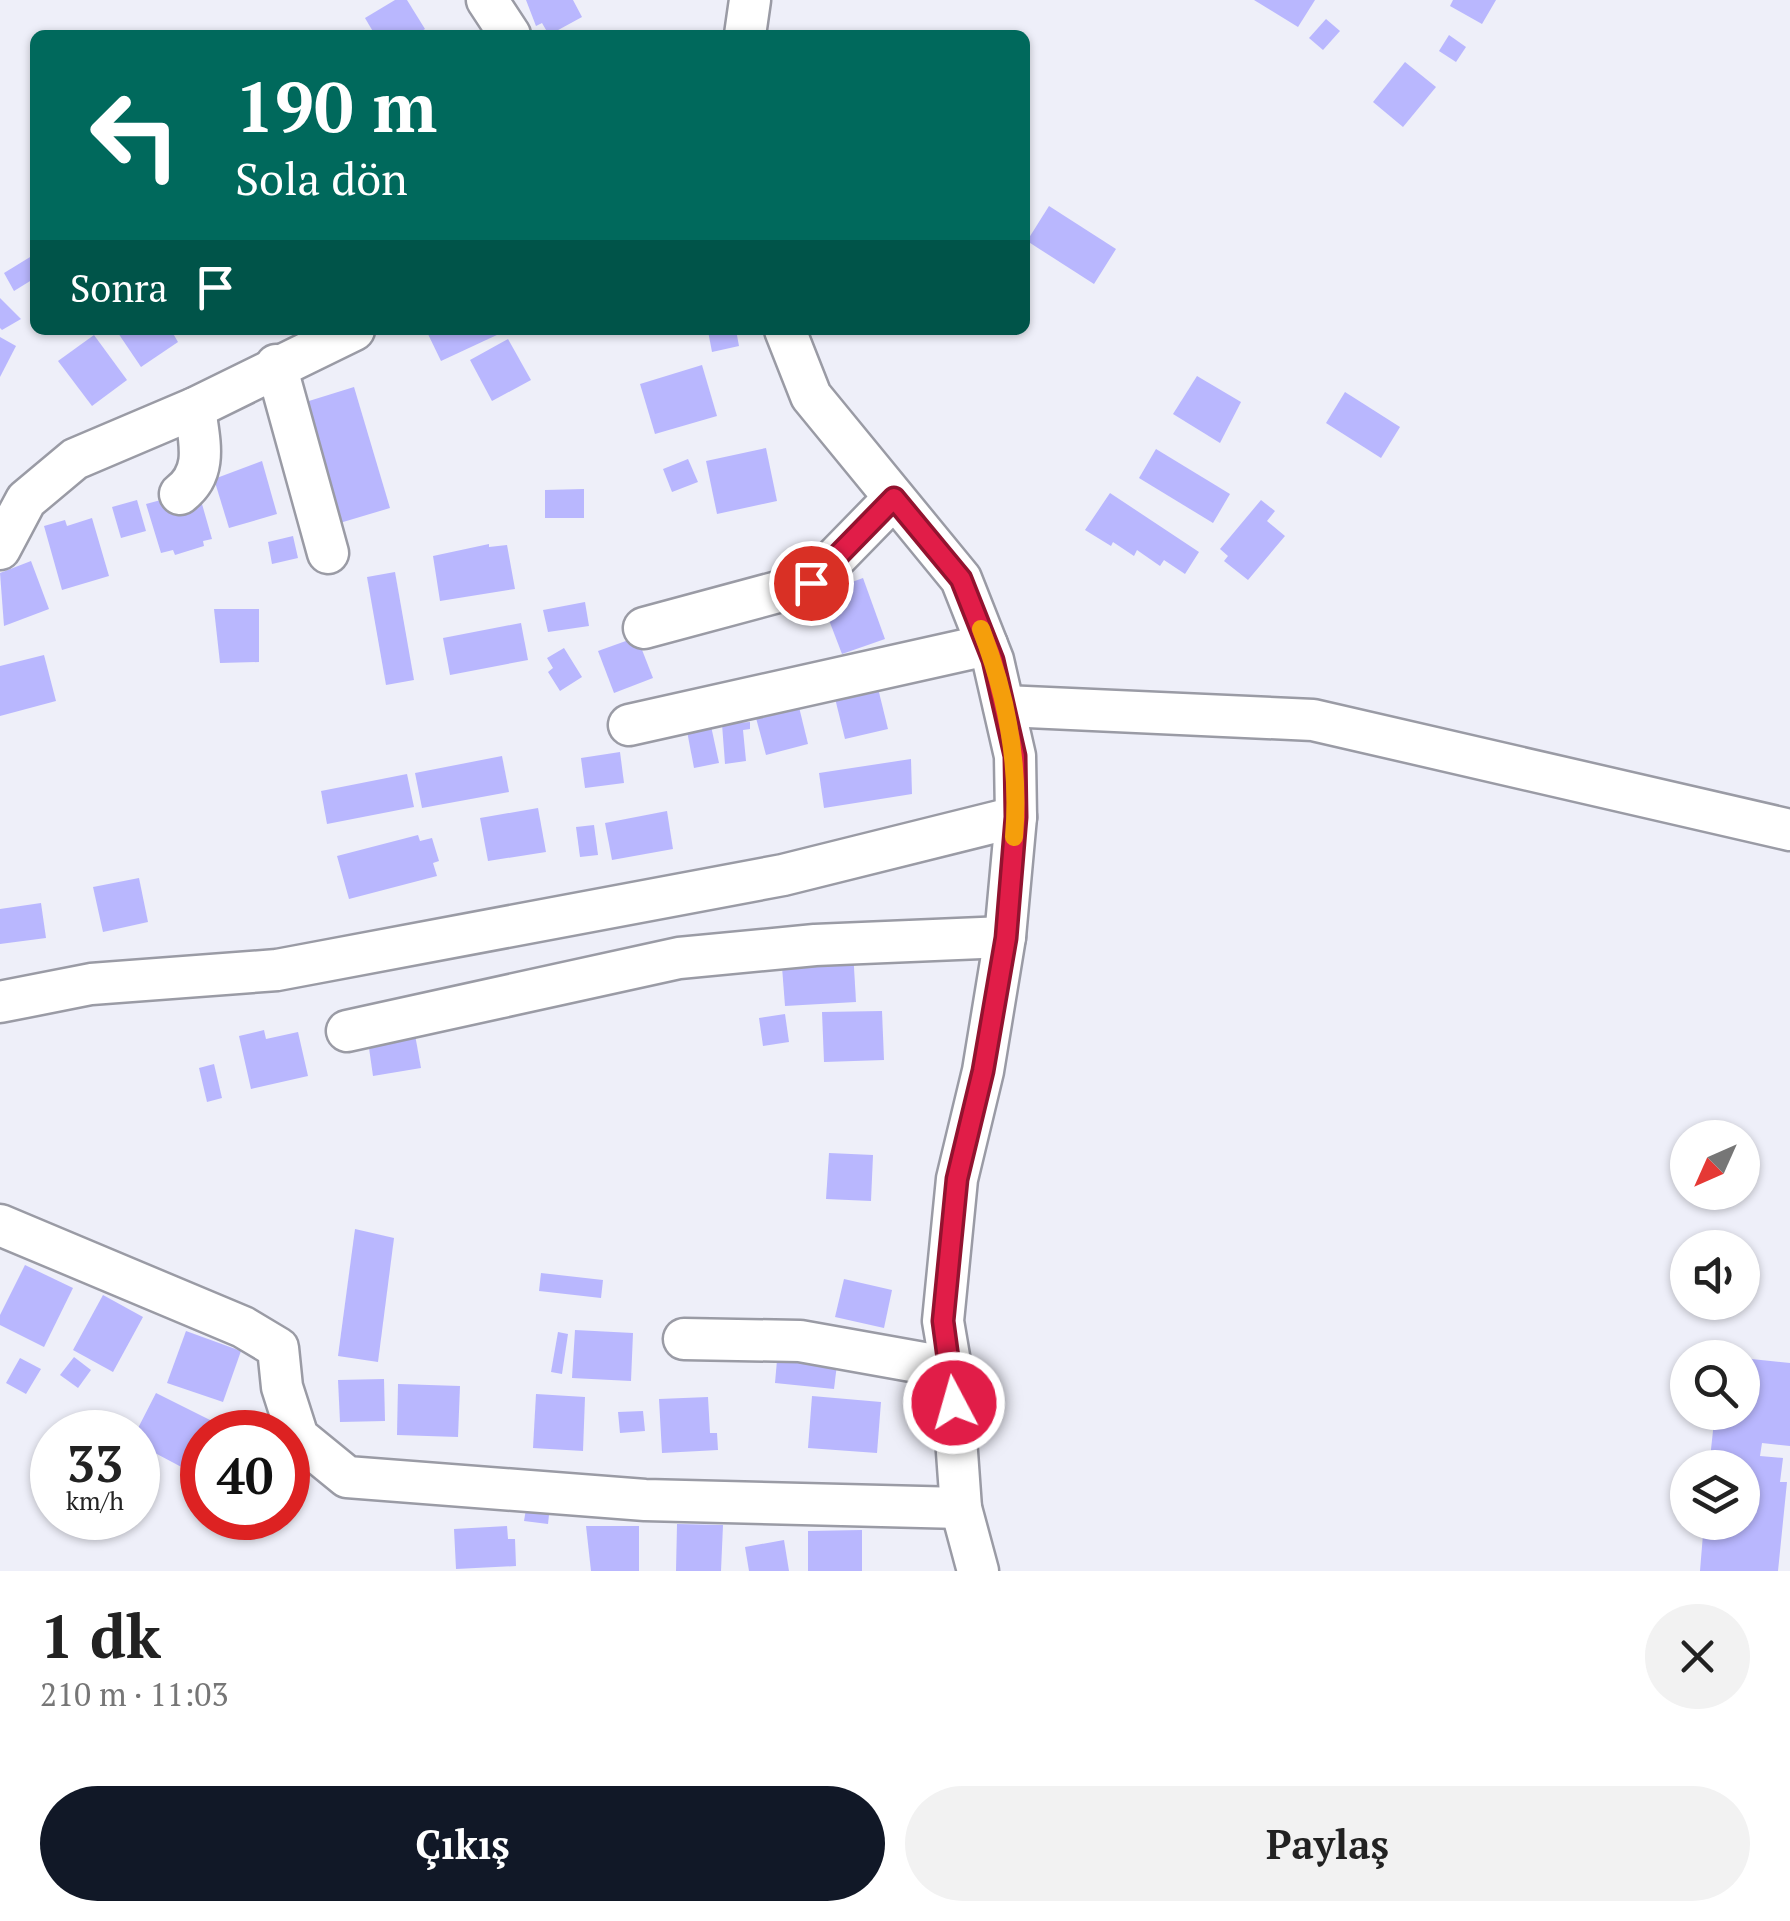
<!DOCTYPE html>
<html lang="tr">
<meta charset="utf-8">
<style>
:root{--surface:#fff;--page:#f2f2f2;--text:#222;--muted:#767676;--accent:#111827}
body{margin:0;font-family:"PT Serif",serif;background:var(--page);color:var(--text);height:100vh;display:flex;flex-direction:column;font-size:38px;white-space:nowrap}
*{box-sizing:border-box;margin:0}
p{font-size:32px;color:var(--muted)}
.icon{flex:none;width:55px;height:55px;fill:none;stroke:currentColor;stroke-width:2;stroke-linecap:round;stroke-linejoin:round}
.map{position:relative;height:1571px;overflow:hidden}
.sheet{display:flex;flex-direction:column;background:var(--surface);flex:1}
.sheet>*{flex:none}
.guide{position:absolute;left:30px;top:30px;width:1000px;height:305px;border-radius:15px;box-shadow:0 2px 8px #0004;background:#00695c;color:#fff;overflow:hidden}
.needle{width:65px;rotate:225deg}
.fabs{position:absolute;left:1670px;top:1120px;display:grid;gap:20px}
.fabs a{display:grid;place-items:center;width:90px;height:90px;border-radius:50%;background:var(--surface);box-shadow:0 2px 8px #0004;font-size:50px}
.speed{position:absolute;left:30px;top:1410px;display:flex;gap:20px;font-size:50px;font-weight:700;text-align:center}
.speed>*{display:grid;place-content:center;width:130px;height:130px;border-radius:50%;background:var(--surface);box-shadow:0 2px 8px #0004;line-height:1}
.speed small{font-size:25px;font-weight:400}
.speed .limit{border:15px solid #d22;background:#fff;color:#111}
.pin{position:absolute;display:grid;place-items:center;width:85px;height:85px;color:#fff;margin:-42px;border:5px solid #fff;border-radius:50%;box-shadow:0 2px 10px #0007}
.me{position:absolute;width:110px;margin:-55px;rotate:354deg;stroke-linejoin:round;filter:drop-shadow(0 0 8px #0008)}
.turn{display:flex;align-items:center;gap:35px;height:210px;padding:0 40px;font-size:45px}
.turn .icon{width:130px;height:130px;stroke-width:2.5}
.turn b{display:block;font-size:70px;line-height:85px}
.then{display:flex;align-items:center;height:95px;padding:0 40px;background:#0003;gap:20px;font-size:38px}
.round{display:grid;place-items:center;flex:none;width:105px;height:105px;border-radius:52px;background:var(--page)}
.summary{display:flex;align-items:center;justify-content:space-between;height:170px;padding:0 40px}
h1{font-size:60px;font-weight:700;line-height:75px}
.action{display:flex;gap:20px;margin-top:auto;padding:20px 40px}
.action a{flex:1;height:115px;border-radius:60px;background:var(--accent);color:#fff;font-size:40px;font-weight:700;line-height:115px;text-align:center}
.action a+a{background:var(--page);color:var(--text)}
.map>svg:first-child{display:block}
</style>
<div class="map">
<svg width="1790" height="1571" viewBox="0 0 1790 1571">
<rect width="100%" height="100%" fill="#eeeff9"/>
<!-- building -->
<g fill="#b9b7fe">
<polygon points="395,0 407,0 425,29 415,35 375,35 365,18"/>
<polygon points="526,0 573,0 582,17 549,35 542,23 536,26"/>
<polygon points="1254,0 1315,0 1298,27"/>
<polygon points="1453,0 1496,0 1482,24 1450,6"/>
<polygon points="1326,19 1340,31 1323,50 1309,38"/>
<polygon points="1449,35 1466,47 1456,62 1439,51"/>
<polygon points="1405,62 1436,87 1403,127 1373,102"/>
<polygon points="1049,206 1116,249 1094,284 1027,241"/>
<polygon points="35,254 35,278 14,291 4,273"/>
<polygon points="0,298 21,319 2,330 0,328"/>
<polygon points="116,330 171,330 178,342 141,367"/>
<polygon points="426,330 497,330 499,334 441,361"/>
<polygon points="736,330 739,346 712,352 708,331"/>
<polygon points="94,335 127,380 92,406 58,361"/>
<polygon points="0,337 16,346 0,377"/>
<polygon points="508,339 531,380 492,401 470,360"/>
<polygon points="702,365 717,416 655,434 640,384"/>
<polygon points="1197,376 1241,402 1220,443 1173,414"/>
<polygon points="354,387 390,508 333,525 296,405"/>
<polygon points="1345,392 1400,427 1381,458 1326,423"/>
<polygon points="766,448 777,501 717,514 706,461"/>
<polygon points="1156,449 1230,494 1213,523 1139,478"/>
<polygon points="688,459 698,482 672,492 663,469"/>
<polygon points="262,461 277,514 229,528 214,479"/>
<polygon points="584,489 584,518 545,518 545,490"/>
<polygon points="198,490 212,539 203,541 204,546 175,555 173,550 161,553 146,504"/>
<polygon points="1110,493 1199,552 1185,574 1164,560 1160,566 1137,550 1134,556 1113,542 1111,546 1085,530"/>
<polygon points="137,500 146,531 121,538 112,507"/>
<polygon points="1261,500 1275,511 1267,521 1285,536 1248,580 1224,561 1228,556 1220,549"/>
<polygon points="92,518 109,576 62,590 44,526 65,520 67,526"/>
<polygon points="293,536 298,558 272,564 268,542"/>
<polygon points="489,544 489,547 507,545 515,589 440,601 433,556"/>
<polygon points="31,561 49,609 4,626 0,573"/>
<polygon points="395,572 414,680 386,685 367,577"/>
<polygon points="863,578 885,639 842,654 819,594"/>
<polygon points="585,602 589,626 548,632 543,610"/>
<polygon points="214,609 259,609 259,662 220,663"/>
<polygon points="521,623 528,660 450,675 443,638"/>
<polygon points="637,637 653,678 614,693 598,651"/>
<polygon points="564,648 582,677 560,691 548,672 553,668 547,658"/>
<polygon points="44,655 56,701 0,716 0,666"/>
<polygon points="875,676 888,729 845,739 832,686"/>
<polygon points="799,707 808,744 766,755 756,718"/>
<polygon points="750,722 750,729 743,730 746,761 725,764 722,724"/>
<polygon points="711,726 719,763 694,768 687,731"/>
<polygon points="620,752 624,783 585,788 581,758"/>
<polygon points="502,756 509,792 422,808 415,773"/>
<polygon points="911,759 912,794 824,808 819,773"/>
<polygon points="407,774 414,807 327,824 321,791"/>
<polygon points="538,808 546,852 488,861 480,818"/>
<polygon points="667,811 673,849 612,860 605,823"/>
<polygon points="594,825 598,855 580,857 576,827"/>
<polygon points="418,835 420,841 432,838 439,861 433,863 437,876 349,899 337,856"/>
<polygon points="139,878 148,922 103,932 93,887"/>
<polygon points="41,903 46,938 0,944 0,909"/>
<polygon points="853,950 856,1002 785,1006 781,954"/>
<polygon points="882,1011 884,1060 824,1062 822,1012"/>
<polygon points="785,1014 789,1042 763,1046 759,1018"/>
<polygon points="414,1029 421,1068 373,1076 368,1041"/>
<polygon points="264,1030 266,1039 298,1032 308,1076 251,1089 239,1036"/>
<polygon points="214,1064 222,1098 207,1102 199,1068"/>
<polygon points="829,1153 873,1155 871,1201 826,1199"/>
<polygon points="355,1229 394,1238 378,1362 338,1356"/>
<polygon points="25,1265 73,1288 44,1347 0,1325 0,1315"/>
<polygon points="541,1273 603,1280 601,1298 539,1291"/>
<polygon points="844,1279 892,1290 884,1328 835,1317"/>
<polygon points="103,1295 143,1317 113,1372 73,1350"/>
<polygon points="575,1330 633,1333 631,1381 572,1378"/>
<polygon points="186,1331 241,1351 223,1402 167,1383"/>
<polygon points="558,1332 568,1334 562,1374 551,1372"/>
<polygon points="778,1349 838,1356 834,1389 775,1383"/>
<polygon points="74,1357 91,1370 78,1388 60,1375"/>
<polygon points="20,1358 41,1369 26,1394 6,1383"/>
<polygon points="1742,1358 1790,1363 1790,1446 1762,1443 1760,1456 1783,1458 1780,1482 1787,1482 1778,1571 1700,1571 1704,1522 1742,1522 1742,1468 1709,1468 1715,1412 1742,1412"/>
<polygon points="384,1379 385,1421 340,1422 338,1380"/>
<polygon points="398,1384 460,1386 458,1437 397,1435"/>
<polygon points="156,1393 214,1422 209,1432 202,1432 202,1445 189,1471 138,1444 136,1432"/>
<polygon points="536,1394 585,1397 583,1451 533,1448"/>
<polygon points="812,1396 881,1402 877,1453 808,1448"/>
<polygon points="708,1397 710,1433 717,1433 718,1450 662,1453 659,1399"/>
<polygon points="643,1411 645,1431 620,1433 618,1412"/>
<polygon points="527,1503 550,1506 548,1524 524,1521"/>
<polygon points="677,1524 723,1525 721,1571 676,1571"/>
<polygon points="507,1526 508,1539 515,1539 516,1566 456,1569 454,1529"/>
<polygon points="586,1526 639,1526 639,1571 591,1571"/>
<polygon points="862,1530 862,1571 808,1571 808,1531"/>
<polygon points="784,1540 789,1571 749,1571 745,1547"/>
</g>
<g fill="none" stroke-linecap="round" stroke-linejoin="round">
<defs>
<g id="minor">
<polyline points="487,0 510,35"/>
<polyline points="745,35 750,0"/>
<polyline points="785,330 811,396 961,579 993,660 1015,756 1016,817 1005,937 983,1071 957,1179 943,1321 951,1368 961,1508 978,1571"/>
<polyline points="276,365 328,553"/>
<path d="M180 494C209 472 199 441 195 408"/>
<polyline points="0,549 26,500 75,459 195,408 354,330"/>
<polyline points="644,628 811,583 894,498"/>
<polyline points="1004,706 1313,720 1790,830"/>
<polyline points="629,725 987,645"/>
<polyline points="0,1002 91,984 277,970 783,875 1016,817"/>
<polyline points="347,1031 679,958 815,945 1005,937"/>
<polyline points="0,1225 243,1327 278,1348 282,1387 298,1437 347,1477 645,1500 961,1508"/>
<polyline points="684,1339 800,1341 951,1368"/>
</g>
</defs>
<!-- minor casing -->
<use href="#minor" stroke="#9a9ba5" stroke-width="45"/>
<!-- minor -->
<use href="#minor" stroke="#fff" stroke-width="40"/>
</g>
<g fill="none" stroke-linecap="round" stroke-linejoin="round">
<defs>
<polyline id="route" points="811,583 894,498 961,579 993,660 1015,756 1016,817 1006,938 983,1071 957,1179 943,1321 954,1403"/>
</defs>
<!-- route casing -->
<use href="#route" stroke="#92132f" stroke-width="25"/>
<!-- route -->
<use href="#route" stroke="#e11d48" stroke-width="18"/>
<!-- slow -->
<path stroke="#f59e0b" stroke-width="18" d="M981 629C1007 696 1020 766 1014 837"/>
</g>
</svg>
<div class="fabs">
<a><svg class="needle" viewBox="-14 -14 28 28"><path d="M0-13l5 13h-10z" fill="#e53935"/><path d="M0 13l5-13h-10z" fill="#767676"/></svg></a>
<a><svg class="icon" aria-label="sound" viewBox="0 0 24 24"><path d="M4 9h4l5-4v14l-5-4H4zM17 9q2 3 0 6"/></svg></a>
<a><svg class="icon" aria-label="search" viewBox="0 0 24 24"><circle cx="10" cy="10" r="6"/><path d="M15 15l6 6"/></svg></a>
<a><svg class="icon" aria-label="layers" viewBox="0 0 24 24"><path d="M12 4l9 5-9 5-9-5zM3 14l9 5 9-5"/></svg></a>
</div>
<div class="speed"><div>33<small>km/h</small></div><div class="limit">40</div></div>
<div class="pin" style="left:811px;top:583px;background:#d93025"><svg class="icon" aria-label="arrive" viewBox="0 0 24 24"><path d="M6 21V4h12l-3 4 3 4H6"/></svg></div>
<svg class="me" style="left:954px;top:1403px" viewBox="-20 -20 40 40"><circle r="17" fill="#e11d48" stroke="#fff" stroke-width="3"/><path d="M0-11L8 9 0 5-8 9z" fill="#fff"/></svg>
<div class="guide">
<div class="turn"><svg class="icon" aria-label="left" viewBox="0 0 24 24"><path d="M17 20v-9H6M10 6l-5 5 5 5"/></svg><div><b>190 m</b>Sola dön</div></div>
<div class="then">Sonra<svg class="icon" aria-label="arrive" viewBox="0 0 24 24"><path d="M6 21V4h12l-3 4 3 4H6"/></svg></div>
</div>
</div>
<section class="sheet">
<div class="summary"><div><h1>1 dk</h1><p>210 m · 11:03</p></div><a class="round"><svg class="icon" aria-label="close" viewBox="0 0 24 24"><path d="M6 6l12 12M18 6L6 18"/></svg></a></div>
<div class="action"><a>Çıkış</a><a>Paylaş</a></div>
</section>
